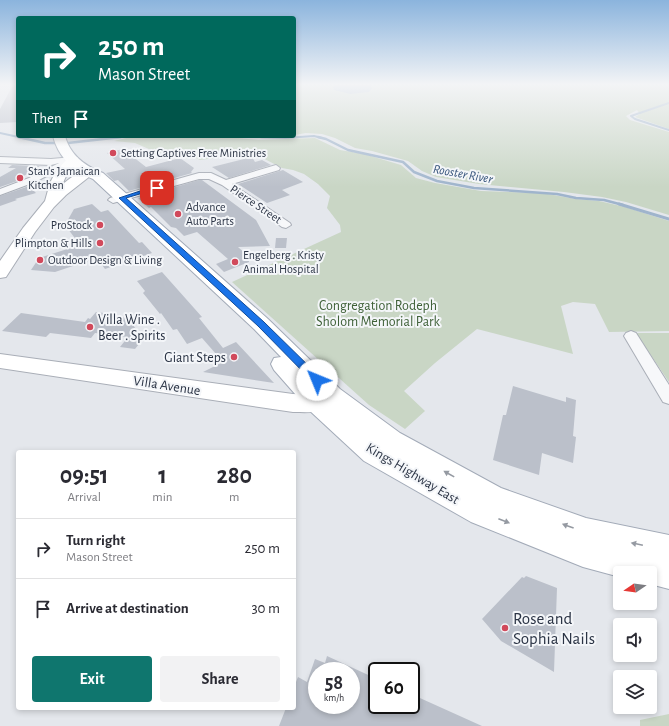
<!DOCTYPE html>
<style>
:root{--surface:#fff;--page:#f2f2f3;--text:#2b2b33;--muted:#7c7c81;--line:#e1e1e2;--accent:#0f766e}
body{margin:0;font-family:"Alegreya Sans",sans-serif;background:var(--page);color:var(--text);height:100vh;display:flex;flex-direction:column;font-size:15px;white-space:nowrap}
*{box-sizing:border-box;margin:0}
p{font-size:13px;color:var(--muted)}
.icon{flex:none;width:22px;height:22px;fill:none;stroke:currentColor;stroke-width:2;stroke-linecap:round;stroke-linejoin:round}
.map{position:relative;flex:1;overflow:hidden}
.details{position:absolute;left:16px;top:450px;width:280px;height:260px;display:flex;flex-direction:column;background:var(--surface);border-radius:4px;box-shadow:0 2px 6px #0003}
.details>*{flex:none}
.hud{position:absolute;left:16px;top:16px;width:280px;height:122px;border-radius:4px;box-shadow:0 2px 6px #0003;background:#00695c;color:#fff;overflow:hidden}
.needle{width:26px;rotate:257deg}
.buttons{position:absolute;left:613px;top:566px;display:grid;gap:8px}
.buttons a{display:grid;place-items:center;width:44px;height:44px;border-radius:4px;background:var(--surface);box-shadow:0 2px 6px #0003;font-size:20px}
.speed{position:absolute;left:308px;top:662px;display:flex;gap:8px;font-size:20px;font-weight:700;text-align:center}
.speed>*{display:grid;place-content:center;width:52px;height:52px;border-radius:50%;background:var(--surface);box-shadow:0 2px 6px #0003;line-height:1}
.speed small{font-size:10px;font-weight:400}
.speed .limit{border:2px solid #111;border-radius:6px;background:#fff;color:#111}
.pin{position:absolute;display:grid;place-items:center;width:34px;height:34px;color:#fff;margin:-17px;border-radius:8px;box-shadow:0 2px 6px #0006}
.me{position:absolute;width:44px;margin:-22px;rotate:315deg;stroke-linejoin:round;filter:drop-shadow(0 0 3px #0008)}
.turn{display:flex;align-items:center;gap:14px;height:84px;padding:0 16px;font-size:18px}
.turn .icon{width:52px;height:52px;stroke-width:2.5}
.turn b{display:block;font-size:28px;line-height:34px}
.then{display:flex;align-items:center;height:38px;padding:0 16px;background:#0003;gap:8px;font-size:15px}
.eta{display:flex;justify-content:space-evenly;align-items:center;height:68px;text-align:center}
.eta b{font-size:24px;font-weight:700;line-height:28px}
.primary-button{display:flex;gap:8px;margin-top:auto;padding:8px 16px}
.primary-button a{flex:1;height:46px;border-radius:4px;background:var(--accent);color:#fff;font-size:16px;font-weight:700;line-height:46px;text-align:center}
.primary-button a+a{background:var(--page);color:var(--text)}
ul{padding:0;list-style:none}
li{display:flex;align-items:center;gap:12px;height:60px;padding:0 16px;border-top:1px solid var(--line)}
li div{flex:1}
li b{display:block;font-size:15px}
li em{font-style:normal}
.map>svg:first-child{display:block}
</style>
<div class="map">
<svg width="669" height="726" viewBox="0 0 669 726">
<rect width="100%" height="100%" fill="#e4e7ec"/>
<!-- green -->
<g fill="#c9d6c5">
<polygon points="294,85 669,85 669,129 635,117 640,114 637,110 626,116 630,120 669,132 669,215 626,202 602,197 564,192 479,184 436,177 422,171 408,161 372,151 355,148 335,138 322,134 306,133 294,135"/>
<polygon points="141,136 218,136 258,140 315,138 340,150 364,154 401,165 416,178 435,183 481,191 542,193 576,199 599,201 625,207 669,221 669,331 609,332 595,304 573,302 561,306 573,354 477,329 435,363 404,391 425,411 405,429 369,405 232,282 341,232 340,225 327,208 330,196 318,184 304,174 293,170 282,168 253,153 200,160 178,149 158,153 135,143 114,141 126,138"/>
<polygon points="636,333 669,333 669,382"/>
<polygon points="669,714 669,726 640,726 640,720"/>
</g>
<!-- water -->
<polygon fill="#9fb4cc" points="336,85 370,85 372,88 369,92 350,94 334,90 333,87"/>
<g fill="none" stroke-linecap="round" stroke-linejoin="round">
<!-- stream-far2 -->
<g stroke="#9fb4cc" stroke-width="2">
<polyline points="669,103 631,116 635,119 669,130"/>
<polyline points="0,133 23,138"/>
<polyline points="235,136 285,138 314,136 322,138"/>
<polyline points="112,138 130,136"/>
</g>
<!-- stream-far1 -->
<g stroke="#9fb4cc" stroke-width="2.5">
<polyline points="18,137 45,143 68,143 121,137"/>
<polyline points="261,137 294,137"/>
<polyline points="318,137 326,139 348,150 403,162 414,172 437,181 474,188 557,194 576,198 604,200 623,205"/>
</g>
<!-- stream -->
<polyline stroke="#9fb4cc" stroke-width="3" points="619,204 669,219"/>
</g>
<!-- building -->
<g fill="#bbc0ca" fill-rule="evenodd">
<polygon points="13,85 18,85 18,122 0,123 0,109"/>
<polygon points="123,149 146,167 180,158 194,168 191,172 192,173 129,191 118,180 114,181 106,173 125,169 107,153"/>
<polygon points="252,157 255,162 262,160 271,165 229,178 212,167"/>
<polygon points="12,165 38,166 43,169 36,170 21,177 23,179 0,187 0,177 16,168 8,168"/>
<polygon points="283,170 303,182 282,190 290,195 267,203 238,184"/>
<polygon points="199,180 202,180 256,220 270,246 238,247 249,257 249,262 224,272 216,264 228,259 197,232 184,236 176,228 171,227 151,207 149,208 138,198"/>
<polygon points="29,186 36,193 15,199 17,200 0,206 0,196"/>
<polygon points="92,204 101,212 108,210 139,243 142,242 152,253 105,269 97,258 55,272 31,270 39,258 80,245 65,225 74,209"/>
<polygon points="276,238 287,238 286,248 275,248"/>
<polygon points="162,272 202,317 199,318 223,348 236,342 274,383 203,372 223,362 202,338 187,344 177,329 173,330 161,313 160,314 143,293 145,291 137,281"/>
<polygon points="96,312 112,314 110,316 128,318 143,339 135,349 120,347 128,337 95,333 91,338 50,333 46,337 2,331 21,313 85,322 88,318 90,319"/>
<polygon points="513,386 566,402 566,397 576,400 573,436 576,437 573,463 542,453 539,475 493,460 503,415 506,415"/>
<polygon points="526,576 557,588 554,672 501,641 482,619 522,577 524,578"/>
<path d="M327 656 377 679V705H411V694L482 726H279L286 708H294V687L298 677 307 682 315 659 325 663ZM317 671H351V705H317Z"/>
</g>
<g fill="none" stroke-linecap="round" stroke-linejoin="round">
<defs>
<g id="street">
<polygon points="0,157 51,159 73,157 77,160 35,182 0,195 0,189 29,178 59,163 51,165 0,163"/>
<polygon points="276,165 280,168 279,170 232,184 290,223 291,225 286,228 282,227 222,185 209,179 199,179 113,203 108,200 110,198 199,173 211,173 226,180"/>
<polygon points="631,331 636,333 669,385 669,404 663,402 624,336 626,333"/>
</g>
<g id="secondary">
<path d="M73 156 77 157 79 160 67 174 62 185C70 178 82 168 92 170L94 173 66 195 54 207 35 232 6 277 0 278V261L23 228 45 201 50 183 56 171 69 157Z"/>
<path d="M0 354 293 394 315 395 330 388 338 391 341 397C331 415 311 412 293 412L0 368Z"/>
</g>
<path id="primary" d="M53 136H65C70 155 85 166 103 173L268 319 340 389 400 433 501 488 586 518 669 535V589L650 584V573H620V577L583 567 471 522 364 461 310 411 274 370 271 364 274 358 281 357 254 329 93 179C74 171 58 157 53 136Z"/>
</defs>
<!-- street casing -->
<use href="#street" stroke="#a9aeb7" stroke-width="2"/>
<!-- secondary casing -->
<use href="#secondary" stroke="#a9aeb7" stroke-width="2"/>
<!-- primary casing -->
<use href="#primary" stroke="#a3abb8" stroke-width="2"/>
<!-- street -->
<use href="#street" fill="#f7f8fa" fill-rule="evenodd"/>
<!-- secondary -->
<use href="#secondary" fill="#fff" fill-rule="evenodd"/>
<!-- primary -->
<use href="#primary" fill="#fff" fill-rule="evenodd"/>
</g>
<!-- one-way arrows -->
<defs><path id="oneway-solid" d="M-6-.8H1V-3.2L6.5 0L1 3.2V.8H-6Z"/></defs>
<g fill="#959aa2">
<use href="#oneway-solid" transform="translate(449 474) rotate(-151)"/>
<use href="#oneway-solid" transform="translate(504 521) rotate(21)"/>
<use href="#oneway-solid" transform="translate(568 526) rotate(-160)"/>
<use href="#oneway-solid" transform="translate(637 544) rotate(-168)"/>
</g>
<!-- sky -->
<linearGradient id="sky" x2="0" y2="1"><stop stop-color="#8bb4dd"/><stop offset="0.45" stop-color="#f3f4f6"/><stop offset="1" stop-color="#f3f4f6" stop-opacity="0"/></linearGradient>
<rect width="669" height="187" fill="url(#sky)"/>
<!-- route -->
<polygon fill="#1a73e8" stroke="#114b97" points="155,186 160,188 126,198 264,322 320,377 321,380 320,382 313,382 258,326 119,198"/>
<!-- markers -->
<g fill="#d1495b" stroke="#f4f6f9" stroke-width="1.5">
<circle cx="113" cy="153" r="4"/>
<circle cx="20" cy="178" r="4"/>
<circle cx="178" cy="214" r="4"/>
<circle cx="100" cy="225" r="4"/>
<circle cx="100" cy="243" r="4"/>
<circle cx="40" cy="260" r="4"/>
<circle cx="235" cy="262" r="4"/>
<circle cx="90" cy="327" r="4"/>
<circle cx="234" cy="357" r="4"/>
<circle cx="505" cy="628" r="4"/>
</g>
<g text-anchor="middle" stroke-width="4" stroke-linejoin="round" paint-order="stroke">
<!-- far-poi labels -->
<g font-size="12" fill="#2b3445" stroke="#f4f6f9" text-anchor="start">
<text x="121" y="157">Setting Captives Free Ministries</text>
<text x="28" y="175">Stan's Jamaican<tspan x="28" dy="14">Kitchen</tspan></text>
<text x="186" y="211">Advance<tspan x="186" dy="14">Auto Parts</tspan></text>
<text x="92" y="229" text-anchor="end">ProStock</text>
<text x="92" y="247" text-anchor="end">Plimpton &amp; Hills</text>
<text x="243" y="259">Engelberg . Kristy<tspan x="243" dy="14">Animal Hospital</tspan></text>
<text x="48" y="264">Outdoor Design &amp; Living</text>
</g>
<!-- far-street labels -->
<g font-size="12" fill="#2b3445" stroke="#f4f6f9">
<text transform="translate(256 204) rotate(34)" y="4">Pierce Street</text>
</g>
<!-- far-water labels -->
<g font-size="13" font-style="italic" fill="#34527a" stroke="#f4f6f9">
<text transform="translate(463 173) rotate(10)" y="5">Rooster River</text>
</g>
<!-- park labels -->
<g font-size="14" fill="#3f6138" stroke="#f4f6f9">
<text x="378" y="310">Congregation Rodeph<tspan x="378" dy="16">Sholom Memorial Park</tspan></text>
</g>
<!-- poi labels -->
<g font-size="14" fill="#2b3445" stroke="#f4f6f9" text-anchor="start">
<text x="98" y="324">Villa Wine .<tspan x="98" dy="16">Beer . Spirits</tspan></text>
<text x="226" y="362" text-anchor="end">Giant Steps</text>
</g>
<!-- street labels -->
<g font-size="14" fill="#2b3445" stroke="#f4f6f9">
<text transform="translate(167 385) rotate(9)" y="5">Villa Avenue</text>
<text transform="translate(413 473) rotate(31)" y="5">Kings Highway East</text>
</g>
<!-- near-poi labels -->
<g font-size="17" fill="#2b3445" stroke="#f4f6f9" text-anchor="start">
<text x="513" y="624">Rose and<tspan x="513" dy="20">Sophia Nails</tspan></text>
</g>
</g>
</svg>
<div class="buttons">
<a><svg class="needle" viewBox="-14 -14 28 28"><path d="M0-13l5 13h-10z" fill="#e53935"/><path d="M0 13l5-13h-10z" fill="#7c7c81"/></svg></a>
<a><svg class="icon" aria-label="sound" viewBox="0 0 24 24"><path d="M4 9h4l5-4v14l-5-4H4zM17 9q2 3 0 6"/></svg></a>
<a><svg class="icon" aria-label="layers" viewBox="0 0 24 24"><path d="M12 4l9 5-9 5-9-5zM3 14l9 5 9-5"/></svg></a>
</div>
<div class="speed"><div>58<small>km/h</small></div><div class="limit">60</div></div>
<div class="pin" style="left:157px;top:188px;background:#d93025"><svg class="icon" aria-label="arrive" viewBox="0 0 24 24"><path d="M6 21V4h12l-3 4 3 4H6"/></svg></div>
<svg class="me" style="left:317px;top:380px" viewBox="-20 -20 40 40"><circle r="19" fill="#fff"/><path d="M0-13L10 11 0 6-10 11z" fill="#1a73e8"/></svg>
<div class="hud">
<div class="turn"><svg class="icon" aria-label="right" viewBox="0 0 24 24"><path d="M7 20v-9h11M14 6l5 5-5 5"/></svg><div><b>250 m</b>Mason Street</div></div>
<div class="then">Then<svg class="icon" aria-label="arrive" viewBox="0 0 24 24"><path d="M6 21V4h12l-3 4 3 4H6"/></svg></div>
</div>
<section class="details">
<div class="eta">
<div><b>09:51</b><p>Arrival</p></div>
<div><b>1</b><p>min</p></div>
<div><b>280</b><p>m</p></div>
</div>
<ul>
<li><svg class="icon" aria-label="right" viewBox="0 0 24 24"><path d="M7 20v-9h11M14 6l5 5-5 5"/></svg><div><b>Turn right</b><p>Mason Street</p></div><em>250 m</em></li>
<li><svg class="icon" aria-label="arrive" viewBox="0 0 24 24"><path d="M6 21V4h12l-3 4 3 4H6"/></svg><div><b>Arrive at destination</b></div><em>30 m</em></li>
</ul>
<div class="primary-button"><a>Exit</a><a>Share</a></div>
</section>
</div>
